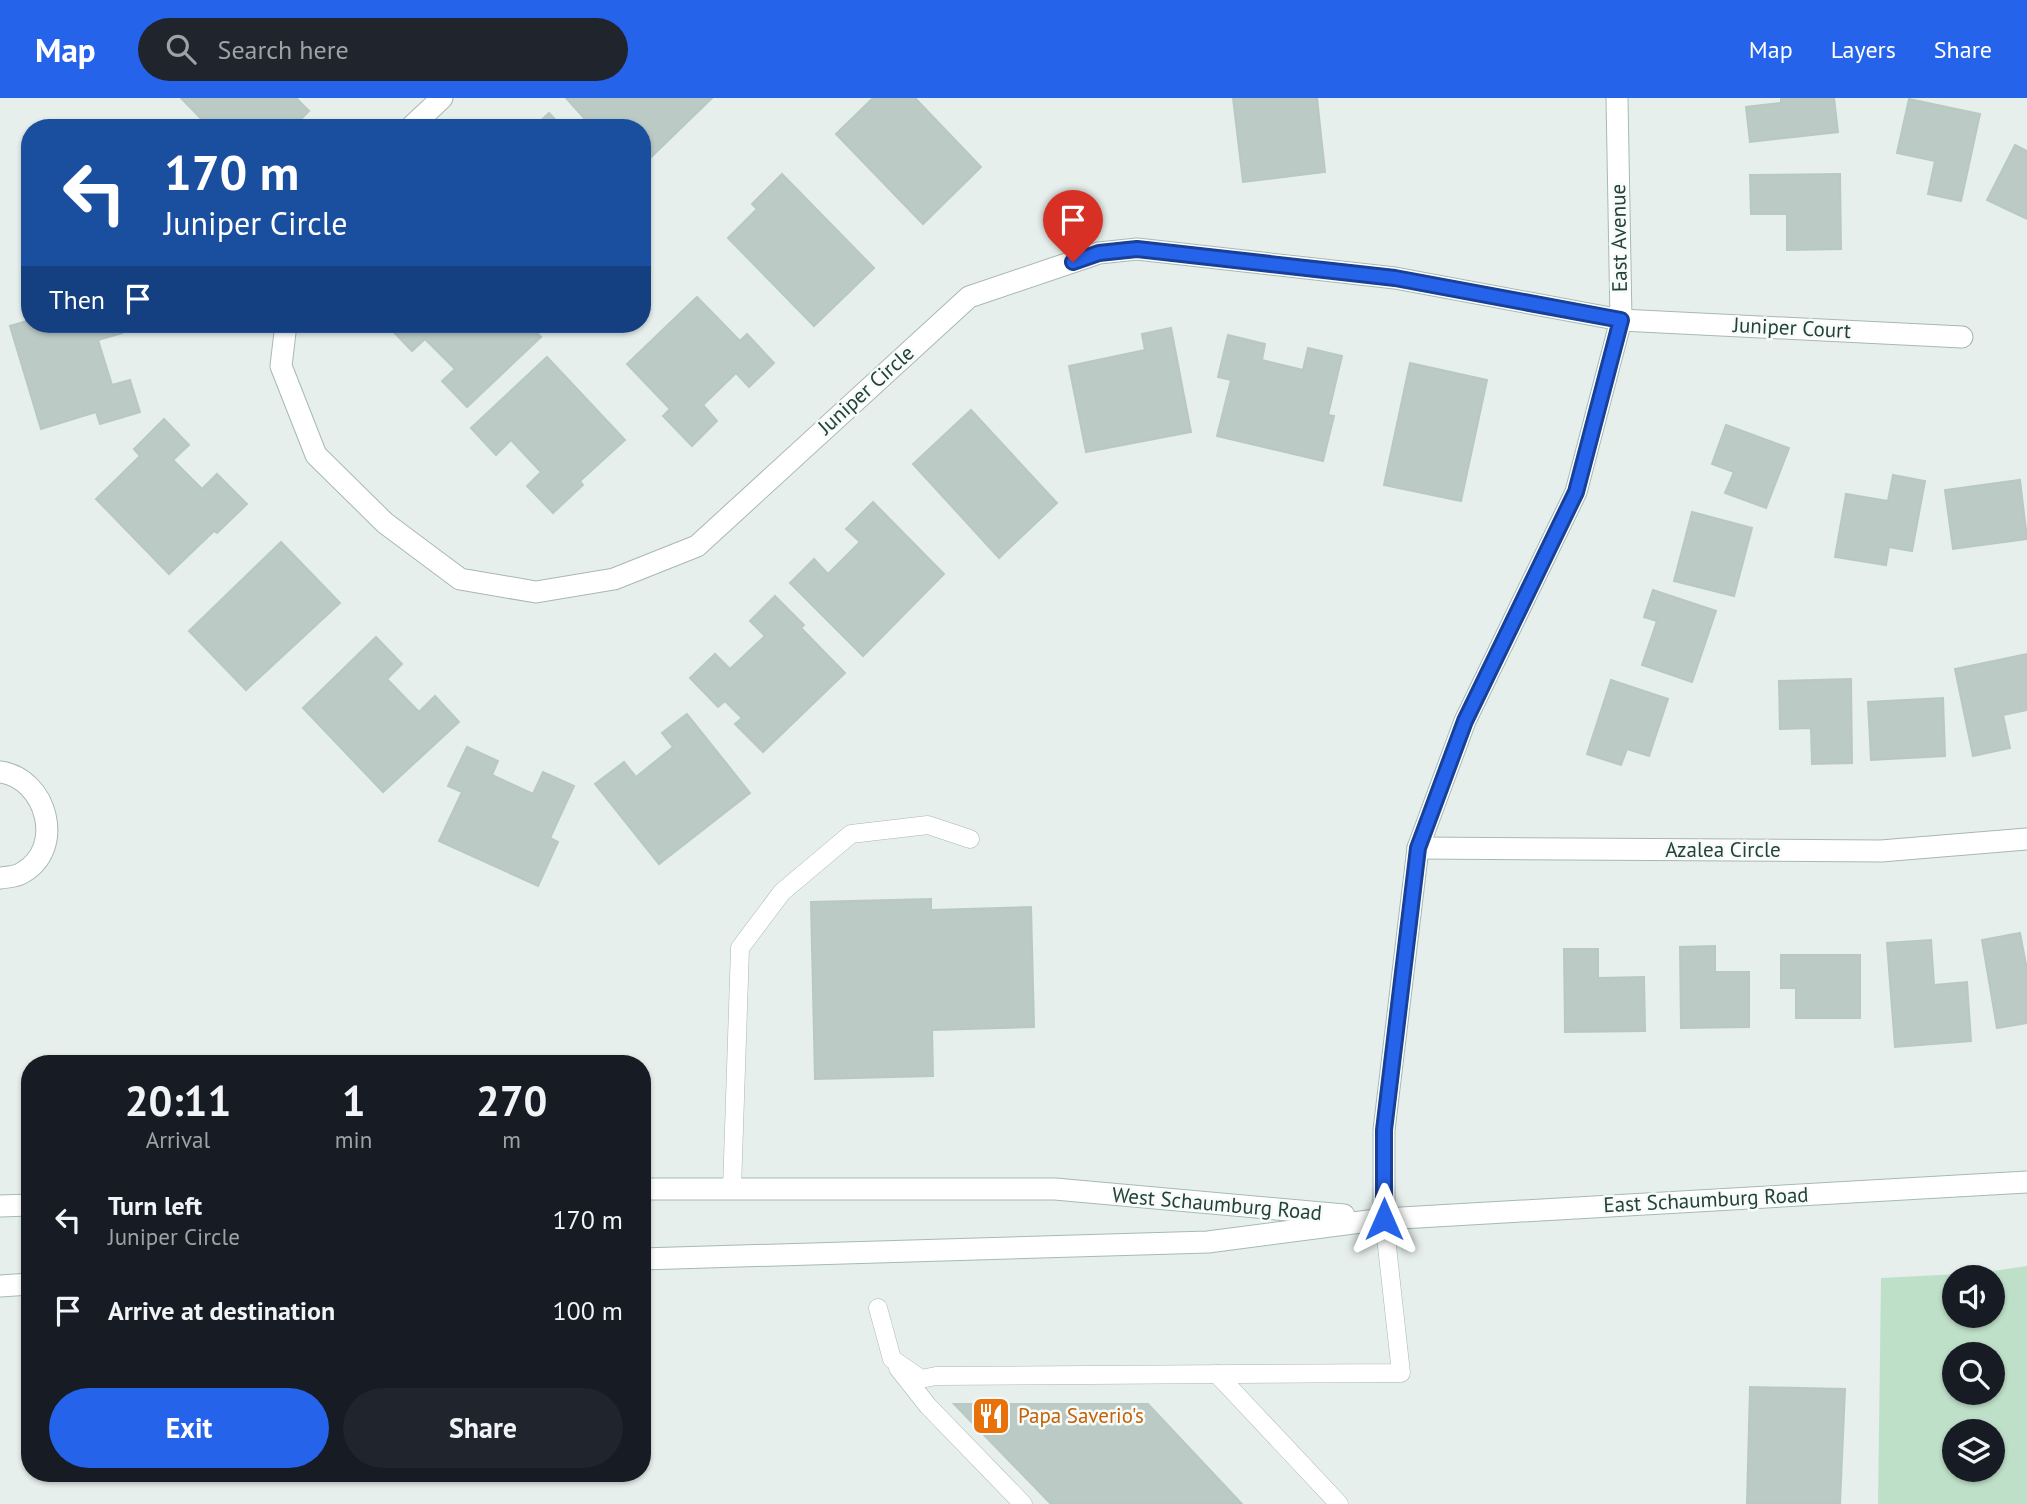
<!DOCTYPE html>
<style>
:root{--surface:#171b24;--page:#20242c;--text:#f1f3f6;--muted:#9ea1a6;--accent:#2563eb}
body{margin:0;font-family:"PT Sans",sans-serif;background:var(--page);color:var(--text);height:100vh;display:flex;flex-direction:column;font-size:26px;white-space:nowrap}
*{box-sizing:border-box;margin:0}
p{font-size:23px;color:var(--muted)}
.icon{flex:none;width:38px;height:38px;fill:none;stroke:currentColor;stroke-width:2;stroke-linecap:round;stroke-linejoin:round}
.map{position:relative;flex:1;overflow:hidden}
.panel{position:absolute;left:21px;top:957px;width:630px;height:427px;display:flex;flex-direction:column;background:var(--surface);border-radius:28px;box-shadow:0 2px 5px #0004}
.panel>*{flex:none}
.top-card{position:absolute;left:21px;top:21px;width:630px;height:214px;border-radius:28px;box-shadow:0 2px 5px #0004;background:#1a4fa0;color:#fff;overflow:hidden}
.fabs{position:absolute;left:1942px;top:1167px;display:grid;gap:14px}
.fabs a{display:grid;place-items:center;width:63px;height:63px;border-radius:50%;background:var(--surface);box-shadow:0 2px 5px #0004;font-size:35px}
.pin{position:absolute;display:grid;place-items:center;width:60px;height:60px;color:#fff;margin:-72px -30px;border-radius:50% 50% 50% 0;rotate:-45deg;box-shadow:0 0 7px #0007}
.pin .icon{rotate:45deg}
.me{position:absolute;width:77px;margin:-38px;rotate:0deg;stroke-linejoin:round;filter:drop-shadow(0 0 5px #0008)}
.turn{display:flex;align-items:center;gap:24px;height:147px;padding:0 28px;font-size:32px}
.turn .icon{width:91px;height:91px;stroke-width:2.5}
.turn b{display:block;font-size:49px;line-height:60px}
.then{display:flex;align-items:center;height:66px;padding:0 28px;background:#0003;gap:14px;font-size:26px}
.eta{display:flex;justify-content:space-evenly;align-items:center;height:119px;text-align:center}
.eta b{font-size:42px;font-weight:600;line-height:49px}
.primary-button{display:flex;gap:14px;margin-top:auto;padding:14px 28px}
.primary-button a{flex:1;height:80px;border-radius:42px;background:var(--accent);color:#fff;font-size:28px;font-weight:600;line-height:80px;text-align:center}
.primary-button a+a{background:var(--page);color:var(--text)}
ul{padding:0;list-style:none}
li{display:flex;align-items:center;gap:21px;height:91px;padding:0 28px}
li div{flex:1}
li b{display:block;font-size:26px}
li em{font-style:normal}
header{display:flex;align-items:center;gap:42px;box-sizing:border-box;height:98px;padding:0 35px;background:var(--accent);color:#fff}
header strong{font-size:33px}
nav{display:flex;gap:38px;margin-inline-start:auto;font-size:24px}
.search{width:490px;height:63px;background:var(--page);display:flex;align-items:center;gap:18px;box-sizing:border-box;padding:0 24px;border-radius:38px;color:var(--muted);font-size:26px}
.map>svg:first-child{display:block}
</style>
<header>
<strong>Map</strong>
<div class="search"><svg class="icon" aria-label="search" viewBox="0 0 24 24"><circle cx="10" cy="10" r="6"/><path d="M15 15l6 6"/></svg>Search here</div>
<nav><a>Map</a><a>Layers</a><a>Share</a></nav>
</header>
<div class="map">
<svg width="2027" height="1406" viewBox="0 0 2027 1406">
<rect width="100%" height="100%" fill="#e6efeb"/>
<!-- green -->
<path fill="#bfe0c8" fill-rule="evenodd" d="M2027 1168V1406H1878L1881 1180 1979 1175ZM1955 1180H1993V1218H1955ZM1955 1256H1993V1295H1955ZM1955 1334H1993V1372H1955Z"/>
<!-- building -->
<g fill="#bbcac4" stroke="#b8c9c2" stroke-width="2">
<polygon points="181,0 296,0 309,13 292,30 210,30"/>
<polygon points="566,0 712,0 644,66 642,30 608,30 602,24 593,30"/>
<polygon points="873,0 915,0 981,69 923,126 836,36"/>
<polygon points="1233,0 1317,0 1325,74 1243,84"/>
<polygon points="1781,0 1834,0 1838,34 1750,44 1746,9 1781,5"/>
<polygon points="1909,1 1980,16 1961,103 1928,96 1935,63 1897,55"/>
<polygon points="549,15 563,30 533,30"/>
<polygon points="2015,47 2027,53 2027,121 1987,102"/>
<polygon points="782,76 874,170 814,228 728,140 757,111 752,106"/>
<polygon points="1840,76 1841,151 1787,152 1787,116 1751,116 1750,77"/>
<polygon points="697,199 740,243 747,236 774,265 749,289 736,275 703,307 717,323 692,348 663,318 670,311 627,266"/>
<polygon points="30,222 30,226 119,226 122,235 98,242 112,287 130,282 140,314 100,326 96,314 41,331 10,228"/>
<polygon points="386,226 528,226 541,239 467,309 442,283 455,271 425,241 412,253"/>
<polygon points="1171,230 1191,334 1086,354 1069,268 1145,252 1142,236"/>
<polygon points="1228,237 1265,246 1262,262 1303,272 1308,250 1342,258 1328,317 1334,318 1323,363 1217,338 1231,282 1218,279"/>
<polygon points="547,259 625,342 580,383 583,387 553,415 527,388 541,374 511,342 496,357 471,330"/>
<polygon points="1410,265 1487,282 1461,403 1384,387"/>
<polygon points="971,312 1057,405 999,460 913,366"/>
<polygon points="164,321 189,347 173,362 202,391 217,376 247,406 217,435 214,433 169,476 96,401 140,358 134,351"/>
<polygon points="1726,327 1789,350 1766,410 1725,395 1734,374 1712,366"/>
<polygon points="1893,377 1925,383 1912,453 1889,449 1886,467 1835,459 1846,396 1888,403"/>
<polygon points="2020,382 2027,441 1953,451 1945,392"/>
<polygon points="873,404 944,476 863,558 790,485 814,461 828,476 860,444 846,431"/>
<polygon points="1692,414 1752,430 1734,498 1674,483"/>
<polygon points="281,444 340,505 246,592 189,533"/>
<polygon points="1653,492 1716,513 1692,584 1642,567 1657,523 1644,519"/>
<polygon points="775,498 804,527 801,530 845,575 763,654 735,626 742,620 725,603 718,609 690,580 715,556 730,571 765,538 750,523"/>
<polygon points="376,539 402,566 387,581 419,614 435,598 459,624 383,694 303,610"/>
<polygon points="2027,556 2027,612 2003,617 2010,650 1973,658 1955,571"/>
<polygon points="1851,581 1852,665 1812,666 1811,630 1780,631 1779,583"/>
<polygon points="1611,582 1668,601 1649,658 1627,651 1621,667 1587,656"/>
<polygon points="1943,600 1945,658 1871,662 1868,604"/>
<polygon points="687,616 750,695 659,766 595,686 624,664 636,679 673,649 662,635"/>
<polygon points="467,649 498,663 492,677 533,696 543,674 574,688 550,740 558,744 538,788 439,743 462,694 448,688"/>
<polygon points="931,801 931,812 1031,809 1034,929 932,932 933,978 815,981 811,804"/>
<polygon points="2020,835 2027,872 2027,925 1997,930 1982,842"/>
<polygon points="1931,842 1934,887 1967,884 1971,943 1895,949 1887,845"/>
<polygon points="1715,848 1715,874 1749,874 1749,929 1681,930 1680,849"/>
<polygon points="1564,851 1598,851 1598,880 1644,879 1645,933 1565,934"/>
<polygon points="1781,857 1860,857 1860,920 1796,920 1796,890 1781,890"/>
<polygon points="1750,1289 1845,1291 1840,1406 1747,1406"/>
<polygon points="954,1306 1148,1306 1242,1406 1051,1406"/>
</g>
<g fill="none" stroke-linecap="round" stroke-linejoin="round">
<defs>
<g id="lane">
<polyline points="732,1091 740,850 782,794 851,736 928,727 970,741"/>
<polyline points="878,1210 892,1261 921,1281 936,1278 1401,1275 1384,1121"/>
<polyline points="898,1270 928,1308 1023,1406"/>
<polyline points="1217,1276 1339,1406"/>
</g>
<g id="street">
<polyline points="410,30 442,0"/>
<polyline points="286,226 281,268 316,357 385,425 460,481 536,494 614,481 697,448 969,199 1099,155 1137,151 1395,180 1621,222 1962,239"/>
<path d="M0 674C47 680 66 751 22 775 16 779 7 779 0 780"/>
<polyline points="1418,750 1881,753 2027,741"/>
</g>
<g id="secondary">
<polyline points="642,1091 1055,1091 1344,1117"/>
<polyline points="0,1108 30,1107"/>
<polyline points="1384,1121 1384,1032 1418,750 1465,623 1576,394 1621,222 1617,0"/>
<polyline points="642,1161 1208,1144 1384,1121 2027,1084"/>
<polyline points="0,1188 30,1186"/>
</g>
</defs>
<!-- lane casing -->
<use href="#lane" stroke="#a8b8b2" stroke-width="19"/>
<!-- street casing -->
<use href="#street" stroke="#a8b8b2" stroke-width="23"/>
<!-- secondary casing -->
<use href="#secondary" stroke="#a4bbb3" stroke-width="23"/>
<!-- lane -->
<use href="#lane" stroke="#fff" stroke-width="18"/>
<!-- street -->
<use href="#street" stroke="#fff" stroke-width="21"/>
<!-- secondary -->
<use href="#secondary" stroke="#fff" stroke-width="21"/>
</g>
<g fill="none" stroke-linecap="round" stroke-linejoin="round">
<defs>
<polyline id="route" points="1073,164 1099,155 1137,151 1395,180 1621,222 1576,394 1465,623 1418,750 1384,1032 1384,1121"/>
</defs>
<!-- route casing -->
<use href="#route" stroke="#184099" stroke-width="18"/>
<!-- route -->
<use href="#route" stroke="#2563eb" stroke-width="12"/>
</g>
<!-- icons -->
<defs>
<symbol id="restaurant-square" viewBox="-11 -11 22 22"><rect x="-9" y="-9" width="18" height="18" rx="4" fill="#e8710a" stroke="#f7fbf9"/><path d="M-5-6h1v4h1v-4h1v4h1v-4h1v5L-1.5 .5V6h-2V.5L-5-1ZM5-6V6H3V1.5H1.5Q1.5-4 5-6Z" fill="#fff"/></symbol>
</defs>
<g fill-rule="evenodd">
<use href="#restaurant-square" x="969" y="1296" width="44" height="44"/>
</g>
<g text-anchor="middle" stroke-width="5" stroke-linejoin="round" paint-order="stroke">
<!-- street labels -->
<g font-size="21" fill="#24423a" stroke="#f7fbf9">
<text transform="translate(1619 140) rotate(-91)" y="7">East Avenue</text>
<text transform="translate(1792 230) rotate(3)" y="7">Juniper Court</text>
<text transform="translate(866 292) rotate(-42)" y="7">Juniper Circle</text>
<text x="1723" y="759">Azalea Circle</text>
<text transform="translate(1706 1102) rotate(-3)" y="7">East Schaumburg Road</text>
<text transform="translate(1217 1106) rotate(5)" y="7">West Schaumburg Road</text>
</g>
<!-- food labels -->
<g font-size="21" fill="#c56008" stroke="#f7fbf9" text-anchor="start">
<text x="1018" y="1325">Papa Saverio's</text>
</g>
</g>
</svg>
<div class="fabs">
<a><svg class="icon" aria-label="sound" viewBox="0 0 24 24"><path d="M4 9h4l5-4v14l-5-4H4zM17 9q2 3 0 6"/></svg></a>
<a><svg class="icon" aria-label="search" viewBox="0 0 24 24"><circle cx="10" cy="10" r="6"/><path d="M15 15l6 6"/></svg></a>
<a><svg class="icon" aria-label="layers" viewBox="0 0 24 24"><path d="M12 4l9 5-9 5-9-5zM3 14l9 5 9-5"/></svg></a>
</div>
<div class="pin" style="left:1073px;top:164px;background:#d93025"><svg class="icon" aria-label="arrive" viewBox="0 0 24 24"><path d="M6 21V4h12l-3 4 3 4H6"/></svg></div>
<svg class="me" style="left:1384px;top:1121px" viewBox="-20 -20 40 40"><path d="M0-17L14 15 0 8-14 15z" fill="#2563eb" stroke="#fff" stroke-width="4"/></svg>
<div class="top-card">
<div class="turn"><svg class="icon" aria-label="left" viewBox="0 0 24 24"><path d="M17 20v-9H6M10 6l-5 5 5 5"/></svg><div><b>170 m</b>Juniper Circle</div></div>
<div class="then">Then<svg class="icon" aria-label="arrive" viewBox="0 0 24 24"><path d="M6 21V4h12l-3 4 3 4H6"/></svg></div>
</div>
<section class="panel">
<div class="eta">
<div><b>20:11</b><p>Arrival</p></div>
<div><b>1</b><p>min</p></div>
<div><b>270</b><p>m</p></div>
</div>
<ul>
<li><svg class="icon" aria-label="left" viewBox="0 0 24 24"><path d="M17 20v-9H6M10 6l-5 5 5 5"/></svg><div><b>Turn left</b><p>Juniper Circle</p></div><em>170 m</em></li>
<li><svg class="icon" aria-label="arrive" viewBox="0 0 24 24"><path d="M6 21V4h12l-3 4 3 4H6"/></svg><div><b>Arrive at destination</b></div><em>100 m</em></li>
</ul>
<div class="primary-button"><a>Exit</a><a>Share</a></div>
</section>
</div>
